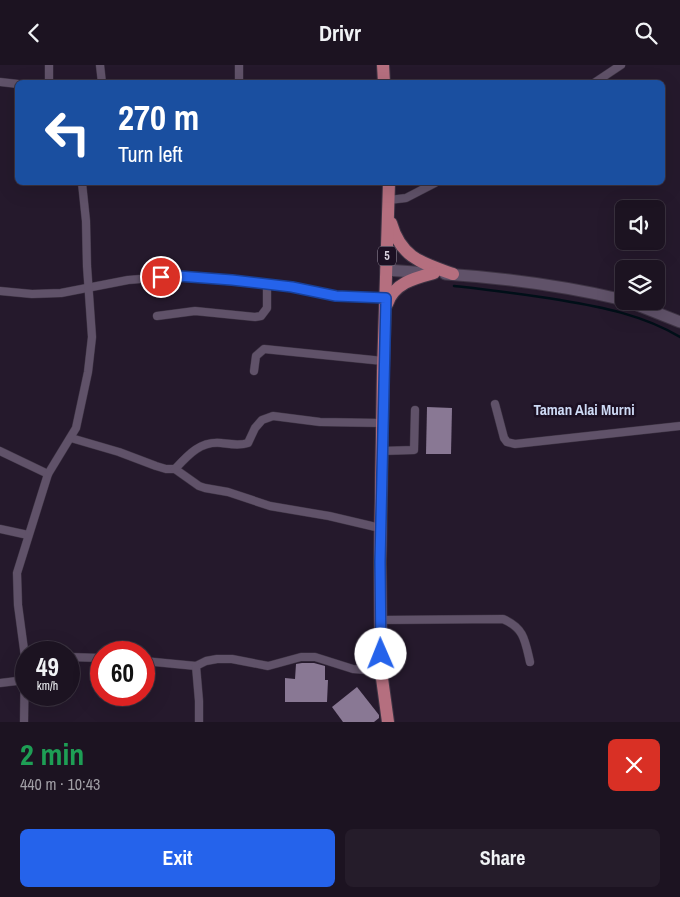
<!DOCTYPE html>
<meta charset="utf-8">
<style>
:root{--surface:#1c1321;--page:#251c2a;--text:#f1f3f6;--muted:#a09ea5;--line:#3a323f;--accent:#2563eb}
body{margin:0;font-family:"Archivo Narrow",sans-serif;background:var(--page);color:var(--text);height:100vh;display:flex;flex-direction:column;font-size:19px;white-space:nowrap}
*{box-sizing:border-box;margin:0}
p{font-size:16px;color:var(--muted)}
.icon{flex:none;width:28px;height:28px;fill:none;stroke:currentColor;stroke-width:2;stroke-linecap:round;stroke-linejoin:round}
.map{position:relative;height:657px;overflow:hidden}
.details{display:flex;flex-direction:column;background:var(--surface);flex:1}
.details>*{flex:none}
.banner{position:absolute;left:15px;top:15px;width:650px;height:105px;border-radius:8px;box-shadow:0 5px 20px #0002,0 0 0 1px var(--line);background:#1a4fa0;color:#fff;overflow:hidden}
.buttons{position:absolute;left:615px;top:135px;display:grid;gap:10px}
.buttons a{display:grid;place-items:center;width:50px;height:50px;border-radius:8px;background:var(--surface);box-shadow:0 5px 20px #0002,0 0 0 1px var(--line);font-size:25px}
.speed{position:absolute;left:15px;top:576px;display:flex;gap:10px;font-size:25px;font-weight:700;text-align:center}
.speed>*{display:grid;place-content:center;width:65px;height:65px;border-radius:50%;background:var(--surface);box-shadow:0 5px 20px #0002,0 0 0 1px var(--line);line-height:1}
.speed small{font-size:12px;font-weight:400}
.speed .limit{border:8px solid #d22;background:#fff;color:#111}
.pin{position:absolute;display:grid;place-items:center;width:42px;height:42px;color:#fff;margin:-21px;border:2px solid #fff;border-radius:50%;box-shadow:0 1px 5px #0007}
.me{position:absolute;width:55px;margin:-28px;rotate:359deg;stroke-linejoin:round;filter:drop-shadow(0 0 4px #0008)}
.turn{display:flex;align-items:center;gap:18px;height:105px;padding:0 20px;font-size:22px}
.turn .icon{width:65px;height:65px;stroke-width:2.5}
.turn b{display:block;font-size:35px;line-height:42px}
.round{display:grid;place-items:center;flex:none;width:52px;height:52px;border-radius:8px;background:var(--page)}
.summary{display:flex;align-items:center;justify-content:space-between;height:85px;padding:0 20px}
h1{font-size:30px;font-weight:700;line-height:38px;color:#1e9e55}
.cta{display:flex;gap:10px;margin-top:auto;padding:10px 20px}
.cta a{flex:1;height:58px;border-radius:8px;background:var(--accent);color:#fff;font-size:20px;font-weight:700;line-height:58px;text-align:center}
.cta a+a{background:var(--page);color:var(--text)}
header{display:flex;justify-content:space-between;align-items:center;height:65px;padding:0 20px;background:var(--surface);font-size:22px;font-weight:700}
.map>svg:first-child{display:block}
</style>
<header><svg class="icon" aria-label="back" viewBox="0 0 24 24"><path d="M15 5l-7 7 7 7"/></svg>Drivr<svg class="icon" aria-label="search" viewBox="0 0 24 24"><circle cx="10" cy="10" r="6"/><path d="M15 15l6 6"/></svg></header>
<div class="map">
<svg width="680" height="657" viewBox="0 0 680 657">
<rect width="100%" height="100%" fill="#25192c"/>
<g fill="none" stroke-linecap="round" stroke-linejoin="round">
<!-- stream -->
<path stroke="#000f18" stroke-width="2.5" d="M454 221C489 225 525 229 560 235 602 242 643 250 680 272"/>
</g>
<!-- building -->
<g fill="#897894">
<polygon points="427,342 452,343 451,389 426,389"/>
<polygon points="302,598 314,598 325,601 325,615 328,615 327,637 285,637 285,613 295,614 296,599"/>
<polygon points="357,622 379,650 379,653 374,657 343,657 332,642"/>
</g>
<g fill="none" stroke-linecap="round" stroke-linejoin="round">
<defs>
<g id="minor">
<polyline points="49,0 49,18"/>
<polyline points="100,0 102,18"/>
<polyline points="239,0 239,18"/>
<polyline points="0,17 18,19"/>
<polyline points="594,18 621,0"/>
<polyline points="389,135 406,133 435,118"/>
<polyline points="0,226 32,229 61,228 128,215 178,211 292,222 336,231 386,233"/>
<polyline points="157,251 195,246 255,252 261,251 267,243 267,219"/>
<polyline points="254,306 256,291 264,284 383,296"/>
<polyline points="495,339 504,373 507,377 515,379 680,361"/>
<polyline points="71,373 119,387 156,401 166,404 175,404 199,421 205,423 228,427 270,441 329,451 380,463"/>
<polyline points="0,386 48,409"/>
<polyline points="381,386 414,385 415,345"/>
<path d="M175 404C188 390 200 376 221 378 230 379 239 381 248 378L255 363 262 355 273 351 320 357 382 358"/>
<polyline points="0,464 28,470"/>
<path d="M380 555 503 554C524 563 525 575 530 597"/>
<polyline points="69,592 101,593"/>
<polyline points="144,596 196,601 206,596 217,594 232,594 268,601 301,592 315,592 353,604 381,606"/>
<polyline points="196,601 199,636 199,657"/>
<polyline points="0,618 25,615"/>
<polyline points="24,657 25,592 18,540 17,508 48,409 76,363 88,307 92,272 87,201 86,156 82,118"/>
</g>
<g id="secondary">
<polyline points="386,205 429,208"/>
<path d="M445 209C505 213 565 221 624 235"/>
<polyline points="627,236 680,257"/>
</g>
<g id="primary">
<polyline points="383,0 384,18"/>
<path d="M391 158C401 193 422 198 453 209"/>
<path d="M387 239C394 218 415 213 434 208"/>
<polyline points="388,657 381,606 380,497 383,306 389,118"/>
</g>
</defs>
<!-- minor casing -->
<use href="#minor" stroke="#3e3444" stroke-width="9"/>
<!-- secondary casing -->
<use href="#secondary" stroke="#3e3444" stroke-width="13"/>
<!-- primary casing -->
<use href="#primary" stroke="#3e3444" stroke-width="14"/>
<!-- minor -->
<use href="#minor" stroke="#605269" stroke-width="8"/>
<!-- secondary -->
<use href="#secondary" stroke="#605269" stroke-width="11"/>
<!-- primary -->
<use href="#primary" stroke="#b56f7f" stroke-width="12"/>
</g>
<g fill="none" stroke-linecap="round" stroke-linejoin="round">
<defs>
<polyline id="route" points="161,212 178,211 232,215 292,222 336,231 386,233 380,497 381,589"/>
</defs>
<!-- route casing -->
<use href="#route" stroke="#184099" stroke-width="12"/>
<!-- route -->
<use href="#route" stroke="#2563eb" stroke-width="9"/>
</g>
<g text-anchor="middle" stroke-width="5" stroke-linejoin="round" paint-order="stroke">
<!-- shield labels -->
<rect fill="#1c1023" stroke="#9e95a4" stroke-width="1" x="378" y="181.5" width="18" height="19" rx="4"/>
<g font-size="12" font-weight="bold" fill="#d6cedb">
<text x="387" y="195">5</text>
</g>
<!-- neighbourhood labels -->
<g font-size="15" font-weight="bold" fill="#cedaf5" stroke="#1c1023">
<text x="584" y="350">Taman Alai Murni</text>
</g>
</g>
</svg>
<div class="buttons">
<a><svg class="icon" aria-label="sound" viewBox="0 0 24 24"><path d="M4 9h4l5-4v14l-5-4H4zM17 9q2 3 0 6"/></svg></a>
<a><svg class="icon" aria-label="layers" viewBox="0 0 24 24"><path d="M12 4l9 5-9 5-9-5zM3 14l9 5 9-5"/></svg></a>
</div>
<div class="speed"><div>49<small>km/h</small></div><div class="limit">60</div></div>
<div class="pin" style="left:161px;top:212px;background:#d93025"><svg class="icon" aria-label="arrive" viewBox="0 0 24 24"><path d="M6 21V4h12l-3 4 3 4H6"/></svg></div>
<svg class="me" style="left:381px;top:589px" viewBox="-20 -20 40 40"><circle r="19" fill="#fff"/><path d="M0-13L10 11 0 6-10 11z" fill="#2563eb"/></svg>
<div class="banner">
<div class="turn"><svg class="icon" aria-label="left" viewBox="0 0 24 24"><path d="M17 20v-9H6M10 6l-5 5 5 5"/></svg><div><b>270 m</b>Turn left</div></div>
</div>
</div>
<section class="details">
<div class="summary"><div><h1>2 min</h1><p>440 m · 10:43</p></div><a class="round" style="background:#d93025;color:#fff"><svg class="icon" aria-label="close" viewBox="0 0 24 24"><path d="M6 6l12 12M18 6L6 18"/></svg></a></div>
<div class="cta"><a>Exit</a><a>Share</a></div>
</section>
